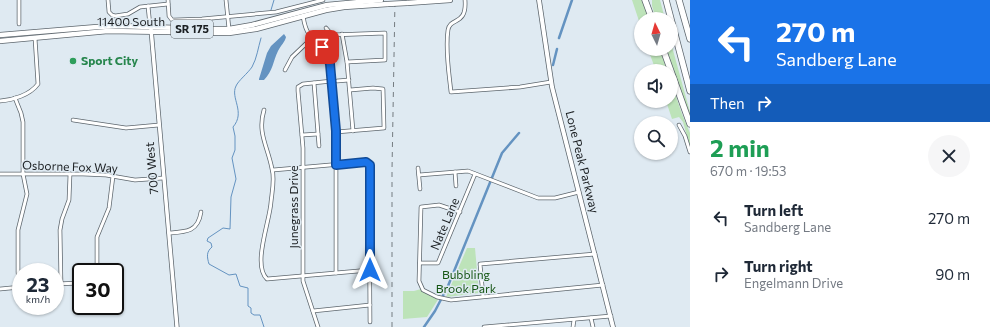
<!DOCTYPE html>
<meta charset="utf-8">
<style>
:root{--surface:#fff;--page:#f6f6f7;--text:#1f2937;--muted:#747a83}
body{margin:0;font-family:Commissioner,sans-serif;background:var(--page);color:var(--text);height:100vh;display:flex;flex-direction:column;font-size:15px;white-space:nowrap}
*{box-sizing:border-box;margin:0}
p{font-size:13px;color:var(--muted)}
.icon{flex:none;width:22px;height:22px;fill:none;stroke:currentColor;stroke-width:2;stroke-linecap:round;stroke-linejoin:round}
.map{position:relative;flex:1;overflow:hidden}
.details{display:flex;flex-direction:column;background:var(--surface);width:300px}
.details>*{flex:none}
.guide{background:#1a73e8;color:#fff;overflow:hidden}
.needle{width:26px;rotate:355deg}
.fabs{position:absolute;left:634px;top:12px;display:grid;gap:8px}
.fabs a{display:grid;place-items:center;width:44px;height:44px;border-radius:50%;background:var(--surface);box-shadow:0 1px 3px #0004;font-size:20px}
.speed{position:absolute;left:12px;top:263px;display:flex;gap:8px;font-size:20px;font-weight:700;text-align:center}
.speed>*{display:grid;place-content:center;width:52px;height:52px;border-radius:50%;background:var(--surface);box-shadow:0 1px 3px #0004;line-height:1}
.speed small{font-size:10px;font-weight:400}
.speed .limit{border:2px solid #111;border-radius:6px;background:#fff;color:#111}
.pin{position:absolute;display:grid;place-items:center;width:34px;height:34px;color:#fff;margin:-17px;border-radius:8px;box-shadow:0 2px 6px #0006}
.me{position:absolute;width:44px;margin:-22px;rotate:0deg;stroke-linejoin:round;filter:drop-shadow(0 0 3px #0008)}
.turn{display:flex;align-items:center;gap:14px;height:84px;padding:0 20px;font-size:18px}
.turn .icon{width:52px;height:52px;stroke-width:2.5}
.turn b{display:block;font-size:28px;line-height:34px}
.then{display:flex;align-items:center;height:38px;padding:0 20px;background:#0003;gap:8px;font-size:15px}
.round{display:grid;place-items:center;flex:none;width:42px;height:42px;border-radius:21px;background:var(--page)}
.summary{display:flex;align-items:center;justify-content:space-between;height:68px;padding:0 20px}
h1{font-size:24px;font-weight:700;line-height:30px;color:#1e9e55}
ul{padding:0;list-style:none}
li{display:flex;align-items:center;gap:12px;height:56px;padding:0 20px}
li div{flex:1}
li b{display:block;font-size:15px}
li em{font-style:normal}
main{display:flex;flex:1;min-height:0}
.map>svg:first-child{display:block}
</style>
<main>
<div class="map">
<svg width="690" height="327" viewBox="0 0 690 327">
<rect width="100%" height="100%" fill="#dfeaf2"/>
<!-- green -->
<g fill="#bde3b9">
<polygon points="632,0 643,0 650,19 641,19 641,27"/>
<polygon points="652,0 660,0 665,19 656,19 652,6"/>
<polygon points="671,43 690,112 690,118 666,49 671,49"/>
<polygon points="648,49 660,49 667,71 656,71"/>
<polygon points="671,82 682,114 690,133 690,147 683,122 679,117 672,119 666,101 671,101"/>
<polygon points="467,248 475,248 479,293 446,297"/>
<polygon points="421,289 439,298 427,317 403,319 403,291 414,291"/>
</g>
<!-- water -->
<path fill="#6493c1" d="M284 34 286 37C285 42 281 45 278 51 273 61 273 71 264 80H259V79L267 53 271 46Z"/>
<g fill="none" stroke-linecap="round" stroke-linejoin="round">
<!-- stream -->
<g stroke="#6493c1" stroke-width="1">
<polyline points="271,10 274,0"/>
<path d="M261 38C258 48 257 58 252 67 248 73 238 81 236 86 230 98 246 112 233 127L235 136V150L232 158 236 179 231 197 230 229 223 228 208 238 207 241 211 243 212 247C206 252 207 257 209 264L229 275 236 274 240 286 248 288V306L251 308V313L254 315H260L264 327"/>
</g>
<!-- canal -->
<g stroke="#6493c1" stroke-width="2.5">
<polyline points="559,38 572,0"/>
<polyline points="553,65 557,49"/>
<polyline points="424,327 435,311 448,286 502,153 519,133"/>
</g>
<defs>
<g id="minor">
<polyline points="108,0 109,12 112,15 115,16 128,14 140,7 168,4"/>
<polyline points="168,0 169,16 172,20 175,20 202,19 276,12 323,0"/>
<polyline points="226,0 229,29"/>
<path d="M465 0C467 26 450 17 448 30 445 49 449 73 451 92L520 87 551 82"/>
<polyline points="148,6 150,26"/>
<path d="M303 16C304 22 305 29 309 34 317 46 327 46 330 64L336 143V273"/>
<polyline points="19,24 19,0"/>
<polyline points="326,28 332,35"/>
<polyline points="342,34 347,62 353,131"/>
<polyline points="321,45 332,35 385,33 385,60 347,62"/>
<polyline points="285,70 292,57 312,38"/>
<polyline points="337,81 349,80"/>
<polyline points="314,83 319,146"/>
<polyline points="15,98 21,113 23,122 23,174 27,194 18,230 18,272 21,305"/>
<path d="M0 101C13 100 30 95 38 84L35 38"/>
<path d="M264 110C257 133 268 147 272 169 275 179 272 192 271 202 270 221 252 265 267 279L370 270"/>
<polyline points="73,120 126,128 159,125"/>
<polyline points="679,125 685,136 690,152"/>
<polyline points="336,132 384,128 383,89 373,88 350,90"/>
<polyline points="302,135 318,134"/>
<polyline points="418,168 420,189"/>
<polyline points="273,170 364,162 369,164 370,322"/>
<polyline points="455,172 456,186"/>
<polyline points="0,174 83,174 106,175 135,180 163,178"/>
<polyline points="419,175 468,171 538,198 555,198 579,192"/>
<polyline points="460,212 439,205 421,207 419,281 423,290 437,297 451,300 603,285"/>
<path d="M169 233C186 232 198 232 201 212"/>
<polyline points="420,263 438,263 475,174"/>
<polyline points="97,272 97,237 109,208 113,176"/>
<polyline points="55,284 81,283"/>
<polyline points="61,284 60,230 62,219 69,200 70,174"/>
<polyline points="0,289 21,287"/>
<polyline points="483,296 480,264 595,254"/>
<polyline points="313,311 370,305"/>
<polyline points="591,318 593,327"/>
<polyline points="318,327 303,281 303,148 298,91 298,87 303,84 332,81"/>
<polyline points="484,327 611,316"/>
<polyline points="573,327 574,320"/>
</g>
<polyline id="tertiary" points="151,29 177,327"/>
<polyline id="secondary" points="539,0 552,87 613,327"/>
<g id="primary">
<polyline points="407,3 450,0"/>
<polyline points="0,35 97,27 121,26 206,29 229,29 252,25 327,5 381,0"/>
<polyline points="0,41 108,31 229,33 256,29 326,10 344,7 388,4"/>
</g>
<g id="motorway">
<polyline points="645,0 652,19"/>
<polyline points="666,0 690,91"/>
<polyline points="679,0 690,39"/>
<polyline points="663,49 690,124"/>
</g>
</defs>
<!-- minor casing -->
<use href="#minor" stroke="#5d666d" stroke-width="4.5"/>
<!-- tertiary casing -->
<use href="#tertiary" stroke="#5d666d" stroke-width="5"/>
<!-- secondary casing -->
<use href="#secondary" stroke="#5d666d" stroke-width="5.5"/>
<!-- primary casing -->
<use href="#primary" stroke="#5d666d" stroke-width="6"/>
<!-- motorway casing -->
<use href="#motorway" stroke="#5d666d" stroke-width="7"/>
<!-- minor -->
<use href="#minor" stroke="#fff" stroke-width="3"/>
<!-- tertiary -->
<use href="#tertiary" stroke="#fff" stroke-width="3.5"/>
<!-- secondary -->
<use href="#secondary" stroke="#fff" stroke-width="4"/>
<!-- primary -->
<use href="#primary" stroke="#fff" stroke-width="4.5"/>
<!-- motorway -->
<use href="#motorway" stroke="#fff" stroke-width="5.5"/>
<!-- rail -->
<polyline stroke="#757c81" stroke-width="1" stroke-dasharray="5 5" stroke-linecap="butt" points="392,327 392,170 395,0"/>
<defs>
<polyline id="primary-bridge" points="388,4 407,3"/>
</defs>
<!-- primary-bridge casing -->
<use href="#primary-bridge" stroke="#5d666d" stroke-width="6" stroke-linecap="butt"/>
<!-- primary-bridge -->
<use href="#primary-bridge" stroke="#fff" stroke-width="4.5"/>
</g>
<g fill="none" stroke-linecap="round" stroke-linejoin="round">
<defs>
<polyline id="route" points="322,47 327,54 330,64 336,131 336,165 366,162 370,165 370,270"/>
</defs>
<!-- route casing -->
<use href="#route" stroke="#114b97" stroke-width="10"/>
<!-- route -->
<use href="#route" stroke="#1a73e8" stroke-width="7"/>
</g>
<!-- markers -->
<circle fill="#2e9e5b" stroke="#dfeaf2" stroke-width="1.5" cx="73" cy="61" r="4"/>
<g text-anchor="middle" stroke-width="3" stroke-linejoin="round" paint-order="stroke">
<!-- shield labels -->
<rect fill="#dfeaf2" stroke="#565c60" stroke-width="1" x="171" y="20" width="42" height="18" rx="3"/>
<g font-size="11" font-weight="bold" fill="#1b1f22">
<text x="192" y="33">SR 175</text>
</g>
<!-- street labels -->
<g font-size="12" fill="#1b1f22" stroke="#dfeaf2">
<text x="131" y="26">11400 South</text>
<text transform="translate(582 162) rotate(76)" y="4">Lone Peak Parkway</text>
<text transform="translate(70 167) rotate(2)" y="4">Osborne Fox Way</text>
<text transform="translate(152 168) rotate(-95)" y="4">700 West</text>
<text transform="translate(294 207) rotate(-90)" y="4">Junegrass Drive</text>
<text transform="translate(445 224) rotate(-67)" y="4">Nate Lane</text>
</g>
<!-- leisure labels -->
<g font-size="12" font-weight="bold" fill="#27864d" stroke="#dfeaf2" text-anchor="start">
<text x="81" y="65">Sport City</text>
</g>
<!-- park labels -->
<g font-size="12" fill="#155513" stroke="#dfeaf2">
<text x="466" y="279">Bubbling<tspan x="466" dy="14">Brook Park</tspan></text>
</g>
</g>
</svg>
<div class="fabs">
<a><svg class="needle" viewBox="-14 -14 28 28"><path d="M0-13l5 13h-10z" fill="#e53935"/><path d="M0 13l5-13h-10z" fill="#747a83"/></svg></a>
<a><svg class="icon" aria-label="sound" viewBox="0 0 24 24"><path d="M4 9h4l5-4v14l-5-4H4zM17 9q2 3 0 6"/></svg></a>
<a><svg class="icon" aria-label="search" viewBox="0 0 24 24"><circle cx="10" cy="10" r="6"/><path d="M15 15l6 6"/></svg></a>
</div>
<div class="speed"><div>23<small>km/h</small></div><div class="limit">30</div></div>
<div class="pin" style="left:322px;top:47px;background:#d93025"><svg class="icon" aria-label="arrive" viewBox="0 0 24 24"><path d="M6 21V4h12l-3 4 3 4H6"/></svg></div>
<svg class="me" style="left:370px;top:270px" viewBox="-20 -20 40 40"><path d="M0-17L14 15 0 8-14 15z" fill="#1a73e8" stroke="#fff" stroke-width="4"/></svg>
</div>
<section class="details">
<div class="guide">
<div class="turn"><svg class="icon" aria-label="left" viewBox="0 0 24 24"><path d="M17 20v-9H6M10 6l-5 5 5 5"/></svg><div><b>270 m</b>Sandberg Lane</div></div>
<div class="then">Then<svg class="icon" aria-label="right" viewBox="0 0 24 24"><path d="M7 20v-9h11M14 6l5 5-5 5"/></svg></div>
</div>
<div class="summary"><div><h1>2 min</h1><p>670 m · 19:53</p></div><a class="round"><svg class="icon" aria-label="close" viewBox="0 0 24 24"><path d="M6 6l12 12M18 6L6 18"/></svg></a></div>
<ul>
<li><svg class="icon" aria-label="left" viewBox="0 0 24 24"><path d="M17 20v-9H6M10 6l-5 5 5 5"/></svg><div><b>Turn left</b><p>Sandberg Lane</p></div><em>270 m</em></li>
<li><svg class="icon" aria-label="right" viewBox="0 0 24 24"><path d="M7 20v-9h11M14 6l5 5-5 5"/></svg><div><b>Turn right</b><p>Engelmann Drive</p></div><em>90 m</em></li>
</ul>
</section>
</main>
